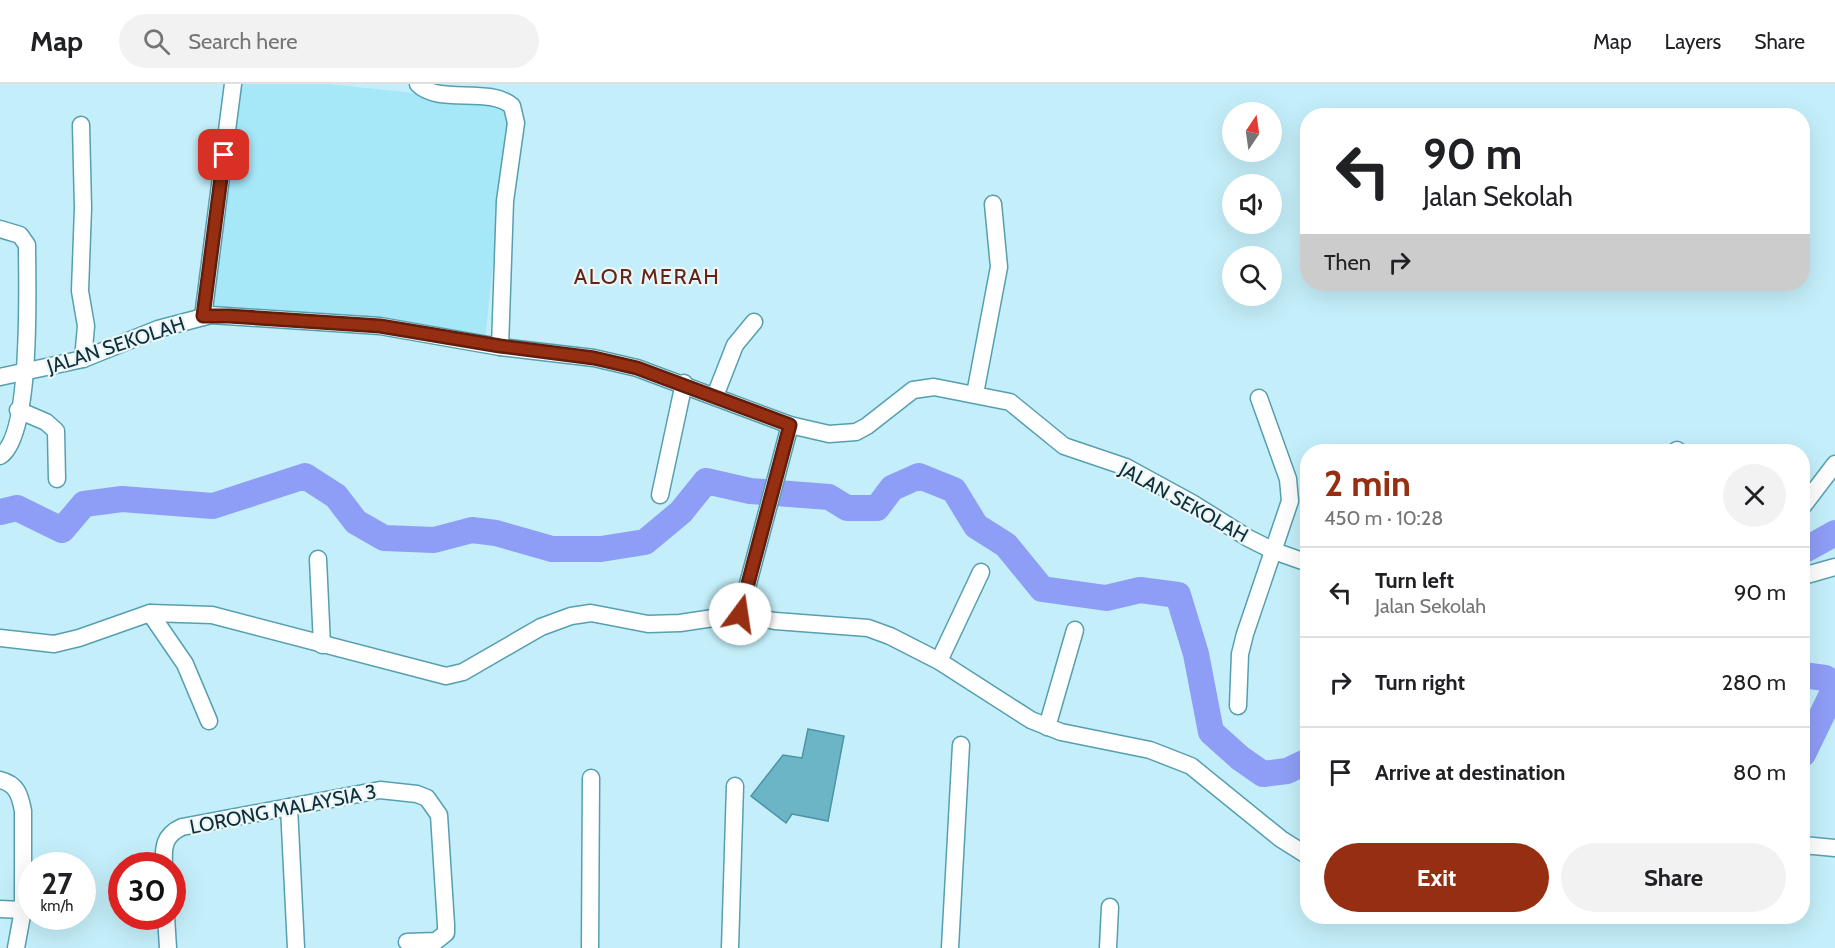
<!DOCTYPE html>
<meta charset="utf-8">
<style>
:root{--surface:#fff;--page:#f2f2f2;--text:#202124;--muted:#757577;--line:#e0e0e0;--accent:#962e12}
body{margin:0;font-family:Cabin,sans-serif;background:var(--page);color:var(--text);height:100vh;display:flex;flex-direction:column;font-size:22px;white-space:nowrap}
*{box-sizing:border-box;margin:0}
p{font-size:20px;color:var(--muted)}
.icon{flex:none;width:33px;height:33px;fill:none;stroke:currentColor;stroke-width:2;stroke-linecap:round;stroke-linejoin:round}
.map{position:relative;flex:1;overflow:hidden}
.drawer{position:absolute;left:1300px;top:360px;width:510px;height:480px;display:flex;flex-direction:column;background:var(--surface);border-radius:24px;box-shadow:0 6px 24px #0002}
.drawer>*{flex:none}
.top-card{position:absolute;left:1300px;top:24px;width:510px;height:183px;border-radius:24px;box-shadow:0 6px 24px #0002;background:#fff;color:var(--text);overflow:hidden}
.needle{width:39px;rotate:13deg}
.tools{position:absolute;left:1222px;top:18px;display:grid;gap:12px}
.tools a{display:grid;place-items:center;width:60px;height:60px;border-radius:50%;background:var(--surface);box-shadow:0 6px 24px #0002;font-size:30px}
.speed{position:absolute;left:18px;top:768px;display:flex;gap:12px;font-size:30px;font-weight:700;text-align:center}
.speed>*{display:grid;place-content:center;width:78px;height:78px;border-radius:50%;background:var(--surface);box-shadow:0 6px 24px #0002;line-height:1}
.speed small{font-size:15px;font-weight:400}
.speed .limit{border:9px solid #d22;background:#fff;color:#111}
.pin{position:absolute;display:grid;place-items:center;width:51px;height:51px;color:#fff;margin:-26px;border-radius:12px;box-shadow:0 3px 9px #0006}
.me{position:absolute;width:66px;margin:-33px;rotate:14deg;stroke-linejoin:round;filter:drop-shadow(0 0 4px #0008)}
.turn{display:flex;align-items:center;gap:21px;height:126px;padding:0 24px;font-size:27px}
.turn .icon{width:78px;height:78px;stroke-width:2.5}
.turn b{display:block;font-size:42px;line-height:51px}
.then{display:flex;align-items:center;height:57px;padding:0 24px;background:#0003;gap:12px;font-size:22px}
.round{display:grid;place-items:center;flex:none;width:63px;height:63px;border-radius:32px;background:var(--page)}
.overview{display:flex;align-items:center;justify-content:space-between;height:102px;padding:0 24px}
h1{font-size:36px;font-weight:800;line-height:45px;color:var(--accent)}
.button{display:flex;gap:12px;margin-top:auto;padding:12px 24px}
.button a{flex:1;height:69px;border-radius:36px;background:var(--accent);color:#fff;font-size:24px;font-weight:800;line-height:69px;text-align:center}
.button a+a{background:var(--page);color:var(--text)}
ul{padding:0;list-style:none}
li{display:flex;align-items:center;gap:18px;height:90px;padding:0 24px;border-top:2px solid var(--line)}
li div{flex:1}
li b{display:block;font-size:22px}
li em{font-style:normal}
header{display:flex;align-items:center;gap:36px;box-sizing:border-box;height:84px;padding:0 30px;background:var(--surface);border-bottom:2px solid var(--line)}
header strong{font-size:28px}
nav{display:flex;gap:33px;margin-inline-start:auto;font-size:21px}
.search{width:420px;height:54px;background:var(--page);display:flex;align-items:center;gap:15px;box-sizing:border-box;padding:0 21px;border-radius:33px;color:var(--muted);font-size:22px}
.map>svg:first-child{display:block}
</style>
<header>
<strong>Map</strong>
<div class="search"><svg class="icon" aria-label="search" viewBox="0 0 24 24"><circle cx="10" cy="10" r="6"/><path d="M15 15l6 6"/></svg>Search here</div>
<nav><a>Map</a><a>Layers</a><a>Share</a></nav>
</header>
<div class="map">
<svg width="1835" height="864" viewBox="0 0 1835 864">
<rect width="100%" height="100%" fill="#c4effa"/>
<!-- built -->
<polygon fill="#a6e8f8" points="232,0 328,0 510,19 485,256 208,227"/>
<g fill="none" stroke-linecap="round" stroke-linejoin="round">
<!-- river -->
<g stroke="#8e9df6" stroke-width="26">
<polyline points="0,428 17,424 62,446 84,420 122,415 213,422 305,392 336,412 356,438 384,454 434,456 472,446 496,449 552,465 601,465 645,458 681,428 706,397 750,407 829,413 847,424 877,424 892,404 919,392 954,406 976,442 1006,461 1042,505 1106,514 1140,506 1178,511 1196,570 1211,648 1240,674 1263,690 1287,687 1308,677"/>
<polyline points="1803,467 1835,449"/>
<polyline points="1803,591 1825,594 1835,600"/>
<polyline points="1803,670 1835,604"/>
</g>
</g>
<!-- building -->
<polygon fill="#6cb5c7" stroke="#4b94a5" stroke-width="1.5" points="808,645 844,652 828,737 792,730 786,739 751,712 783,671 802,674"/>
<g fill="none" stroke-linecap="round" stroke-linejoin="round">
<defs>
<g id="minor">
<path d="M418 0C438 21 489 2 512 22L516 39 505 117 500 263"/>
<polyline points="81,41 83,124 80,207 86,242 83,275"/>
<path d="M0 145 20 151 27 161C27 199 33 352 0 372"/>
<polyline points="203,233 233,0"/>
<polyline points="0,293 83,275 158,245 211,231 380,242 500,263 594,274 637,284 790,341 829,350 856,348 867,342 913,306 934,303 1010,318 1064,362 1126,383 1192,419 1248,454 1274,467 1308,479"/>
<polyline points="975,310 999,183 993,120"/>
<polyline points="715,312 735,261 754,238"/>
<polyline points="18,326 46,338 56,347 57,395"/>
<polyline points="1677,368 1677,366"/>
<polyline points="660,411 684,299"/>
<polyline points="1803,422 1835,380"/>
<polyline points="318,475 322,561"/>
<polyline points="1803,492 1835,483"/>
<polyline points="150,529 185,580 209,637"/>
<polyline points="740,530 790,341"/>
<polyline points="0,554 54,560 79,554 150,529 212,531 446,592 463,588 541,543 571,532 591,529 648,540 680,539 740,530 775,537 868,544 890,552 939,577 1031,636 1061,648 1150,666 1191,682 1281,755 1308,772"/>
<polyline points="939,577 981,488"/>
<polyline points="1238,622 1240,570 1245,550 1290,417 1288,395 1259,314"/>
<polyline points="1047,643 1075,546"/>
<path d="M0 696C17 700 20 711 23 727V826L16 864"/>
<polyline points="289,723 296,864"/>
<polyline points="1803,761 1835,764"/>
<path d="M164 782C163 763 164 751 182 743L380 706 417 710 427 714 439 731 446 841V849L436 857 407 858"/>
<polyline points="0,825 23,826"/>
<polyline points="166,832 168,864"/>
<polyline points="590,864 591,694"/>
<polyline points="730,864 735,702"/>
<polyline points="950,864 961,661"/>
<polyline points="1108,864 1110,823"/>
</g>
</defs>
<!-- minor casing -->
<use href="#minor" stroke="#569fb0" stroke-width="19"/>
<!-- minor -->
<use href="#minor" stroke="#fff" stroke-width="16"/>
</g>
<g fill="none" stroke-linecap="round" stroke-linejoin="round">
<defs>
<polyline id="route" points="224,71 203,232 229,232 380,242 500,262 594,274 637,284 790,341 740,530"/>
</defs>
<!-- route casing -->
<use href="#route" stroke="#621e0c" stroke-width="15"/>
<!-- route -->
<use href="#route" stroke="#962e12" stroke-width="10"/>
</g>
<g text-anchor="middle" stroke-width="4.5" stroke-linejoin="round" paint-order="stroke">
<!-- street labels -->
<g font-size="20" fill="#0f2e35" stroke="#e9f6fa">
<text transform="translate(116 261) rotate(-18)" y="7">JALAN SEKOLAH</text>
<text transform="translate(1184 418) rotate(29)" y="7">JALAN SEKOLAH</text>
<text transform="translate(283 725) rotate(-11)" y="7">LORONG MALAYSIA 3</text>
</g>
<!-- quarter labels -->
<g font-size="22" letter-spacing="1.5" fill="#672413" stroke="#e9f6fa">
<text x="647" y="200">ALOR MERAH</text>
</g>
</g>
</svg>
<div class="tools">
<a><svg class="needle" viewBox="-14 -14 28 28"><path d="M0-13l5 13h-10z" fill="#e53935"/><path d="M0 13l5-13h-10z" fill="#757577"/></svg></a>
<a><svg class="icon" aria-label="sound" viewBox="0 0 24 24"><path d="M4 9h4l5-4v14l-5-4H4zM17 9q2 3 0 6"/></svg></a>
<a><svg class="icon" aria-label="search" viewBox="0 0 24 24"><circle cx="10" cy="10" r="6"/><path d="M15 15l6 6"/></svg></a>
</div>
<div class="speed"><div>27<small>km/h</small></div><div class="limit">30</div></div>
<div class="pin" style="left:224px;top:71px;background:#d93025"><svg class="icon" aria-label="arrive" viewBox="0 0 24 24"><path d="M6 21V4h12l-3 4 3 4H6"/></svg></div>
<svg class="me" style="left:740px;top:530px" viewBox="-20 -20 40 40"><circle r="19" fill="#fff"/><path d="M0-13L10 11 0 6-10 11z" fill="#962e12"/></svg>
<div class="top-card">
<div class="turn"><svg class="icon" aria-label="left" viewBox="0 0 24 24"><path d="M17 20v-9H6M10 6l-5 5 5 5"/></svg><div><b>90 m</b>Jalan Sekolah</div></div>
<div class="then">Then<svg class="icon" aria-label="right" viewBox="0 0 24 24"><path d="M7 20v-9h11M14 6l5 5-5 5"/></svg></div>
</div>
<section class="drawer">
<div class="overview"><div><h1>2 min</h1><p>450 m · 10:28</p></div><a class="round"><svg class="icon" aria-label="close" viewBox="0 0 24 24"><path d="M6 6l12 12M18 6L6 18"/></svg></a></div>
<ul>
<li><svg class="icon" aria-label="left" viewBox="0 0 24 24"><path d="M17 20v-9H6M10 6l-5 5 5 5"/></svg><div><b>Turn left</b><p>Jalan Sekolah</p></div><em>90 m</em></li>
<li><svg class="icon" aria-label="right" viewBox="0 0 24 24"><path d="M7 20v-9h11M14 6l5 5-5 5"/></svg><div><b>Turn right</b></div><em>280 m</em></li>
<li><svg class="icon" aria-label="arrive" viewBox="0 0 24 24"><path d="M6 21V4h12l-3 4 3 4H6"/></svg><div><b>Arrive at destination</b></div><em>80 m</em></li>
</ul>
<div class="button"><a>Exit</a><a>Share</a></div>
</section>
</div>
